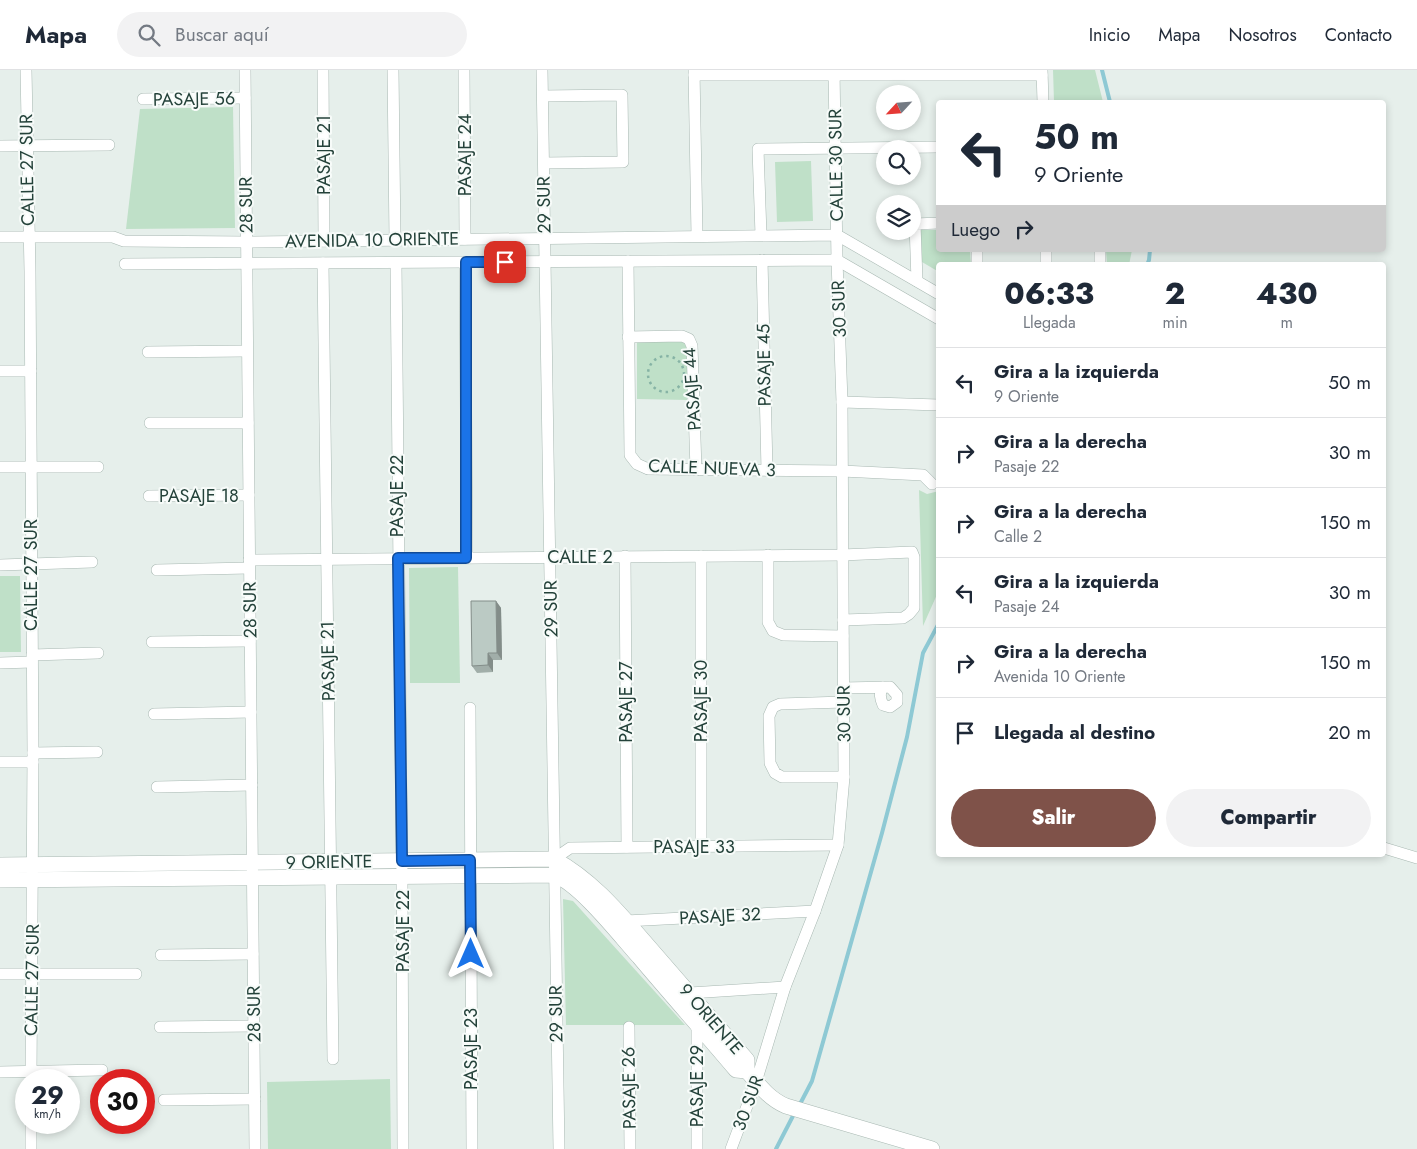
<!DOCTYPE html>
<html lang="es">
<meta charset="utf-8">
<style>
:root{--surface:#fff;--page:#f2f2f3;--text:#1f2937;--muted:#747a83;--line:#e0e1e3;--accent:#7f5249}
body{margin:0;font-family:Jost,sans-serif;background:var(--page);color:var(--text);height:100vh;display:flex;flex-direction:column;font-size:19px;white-space:nowrap}
*{box-sizing:border-box;margin:0}
p{font-size:16px;color:var(--muted)}
.icon{flex:none;width:28px;height:28px;fill:none;stroke:currentColor;stroke-width:2;stroke-linecap:round;stroke-linejoin:round}
.map{position:relative;flex:1;overflow:hidden}
.drawer{position:absolute;left:936px;top:192px;width:450px;height:595px;display:flex;flex-direction:column;background:var(--surface);border-radius:5px;box-shadow:0 2px 8px #0003}
.drawer>*{flex:none}
.banner{position:absolute;left:936px;top:30px;width:450px;height:152px;border-radius:5px;box-shadow:0 2px 8px #0003;background:#fff;color:var(--text);overflow:hidden}
.needle{width:32px;rotate:244deg}
.fabs{position:absolute;left:876px;top:15px;display:grid;gap:10px}
.fabs a{display:grid;place-items:center;width:45px;height:45px;border-radius:50%;background:var(--surface);box-shadow:0 2px 8px #0003;font-size:25px}
.speed{position:absolute;left:15px;top:999px;display:flex;gap:10px;font-size:25px;font-weight:700;text-align:center}
.speed>*{display:grid;place-content:center;width:65px;height:65px;border-radius:50%;background:var(--surface);box-shadow:0 2px 8px #0003;line-height:1}
.speed small{font-size:12px;font-weight:400}
.speed .limit{border:8px solid #d22;background:#fff;color:#111}
.pin{position:absolute;display:grid;place-items:center;width:42px;height:42px;color:#fff;margin:-21px;border-radius:10px;box-shadow:0 2px 8px #0006}
.me{position:absolute;width:55px;margin:-28px;rotate:0deg;stroke-linejoin:round;filter:drop-shadow(0 0 4px #0008)}
.turn{display:flex;align-items:center;gap:18px;height:105px;padding:0 15px;font-size:22px}
.turn .icon{width:65px;height:65px;stroke-width:2.5}
.turn b{display:block;font-size:35px;line-height:42px}
.then{display:flex;align-items:center;height:48px;padding:0 15px;background:#0003;gap:10px;font-size:19px}
.eta{display:flex;justify-content:space-evenly;align-items:center;height:85px;text-align:center}
.eta b{font-size:30px;font-weight:800;line-height:35px}
.action{display:flex;gap:10px;margin-top:auto;padding:10px 15px}
.action a{flex:1;height:58px;border-radius:30px;background:var(--accent);color:#fff;font-size:20px;font-weight:800;line-height:58px;text-align:center}
.action a+a{background:var(--page);color:var(--text)}
ul{padding:0;list-style:none}
li{display:flex;align-items:center;gap:15px;height:70px;padding:0 15px;border-top:1px solid var(--line)}
li div{flex:1}
li b{display:block;font-size:19px}
li em{font-style:normal}
header{display:flex;align-items:center;gap:30px;box-sizing:border-box;height:70px;padding:0 25px;background:var(--surface);border-bottom:1px solid var(--line)}
header strong{font-size:24px}
nav{display:flex;gap:28px;margin-inline-start:auto;font-size:18px}
.search{width:350px;height:45px;background:var(--page);display:flex;align-items:center;gap:12px;box-sizing:border-box;padding:0 18px;border-radius:28px;color:var(--muted);font-size:19px}
.map>svg:first-child{display:block}
</style>
<header>
<strong>Mapa</strong>
<div class="search"><svg class="icon" aria-label="search" viewBox="0 0 24 24"><circle cx="10" cy="10" r="6"/><path d="M15 15l6 6"/></svg>Buscar aquí</div>
<nav><a>Inicio</a><a>Mapa</a><a>Nosotros</a><a>Contacto</a></nav>
</header>
<div class="map">
<svg width="1417" height="1079" viewBox="0 0 1417 1079">
<rect width="100%" height="100%" fill="#e6efeb"/>
<!-- green -->
<g fill="#bfe0c8">
<polygon points="1053,0 1095,0 1103,32 1054,32"/>
<polygon points="233,37 235,158 126,159 140,39"/>
<polygon points="811,91 813,151 777,152 775,92"/>
<polygon points="919,160 939,160 939,180 970,180 971,195 939,195 939,202 922,192"/>
<polygon points="1106,180 1132,180 1129,195 1107,195"/>
<polygon points="679,271 684,273 688,279 687,330 637,329 637,272"/>
<polygon points="919,420 927,424 939,421 939,520 923,556"/>
<polygon points="458,497 460,613 410,613 409,498"/>
<polygon points="0,506 20,506 21,582 0,582"/>
<polygon points="563,829 573,831 685,955 566,955"/>
<polygon points="390,1009 391,1079 268,1079 267,1012"/>
</g>
<g fill="none" stroke-linecap="round" stroke-linejoin="round">
<!-- stream -->
<g stroke="#8ec9d4" stroke-width="4">
<polyline points="1102,0 1110,32"/>
<polyline points="1147,195 1149,190 1150,180"/>
<polyline points="799,1036 812,1011 882,763 907,667 923,583 939,553"/>
<polyline points="776,1079 795,1042"/>
</g>
<defs>
<g id="minor">
<polyline points="26,0 30,201 33,683 31,1010"/>
<polyline points="245,0 255,1079"/>
<polyline points="323,0 324,171"/>
<polyline points="393,0 395,170"/>
<polyline points="464,0 465,169"/>
<polyline points="542,0 559,1079"/>
<polyline points="694,0 697,166"/>
<polyline points="1042,0 1043,32"/>
<polyline points="694,5 1042,5"/>
<polyline points="543,26 622,25 623,92 544,93"/>
<polyline points="143,29 245,28"/>
<polyline points="0,76 109,75"/>
<polyline points="761,165 758,79 939,77"/>
<polyline points="0,167 113,167 124,171 246,172 837,165 939,224"/>
<polyline points="977,180 977,195"/>
<polyline points="1046,180 1046,195"/>
<polyline points="1100,180 1100,195"/>
<polyline points="762,190 767,400"/>
<polyline points="628,191 630,385 637,394 648,399 842,401 923,405 932,414"/>
<polyline points="465,192 467,488"/>
<polyline points="323,193 333,989"/>
<polyline points="396,193 402,807 403,1079"/>
<polyline points="125,194 837,190 939,249"/>
<polyline points="917,211 915,154 939,153"/>
<polyline points="628,267 682,266 689,269 692,276 696,400"/>
<polyline points="148,282 247,281"/>
<polyline points="0,301 31,301"/>
<polyline points="842,332 939,335"/>
<polyline points="150,353 248,353"/>
<polyline points="0,397 98,397"/>
<polyline points="149,426 249,425"/>
<polyline points="768,485 768,552 773,561 783,565 843,566"/>
<polyline points="625,486 627,777"/>
<polyline points="701,486 701,777"/>
<polyline points="249,490 842,485 912,482 914,487 914,538 909,544 903,548 843,550"/>
<polyline points="0,495 92,492"/>
<polyline points="157,500 249,498"/>
<polyline points="152,572 250,571"/>
<polyline points="32,585 98,583"/>
<polyline points="0,593 32,592"/>
<path d="M843 618 890 617 897 625V632L890 637 883 635C880 628 879 623 883 617"/>
<polyline points="844,632 780,634 773,637 769,646 770,693 775,703 782,707 844,707"/>
<polyline points="470,638 472,1079"/>
<polyline points="154,644 251,642"/>
<polyline points="33,683 97,682"/>
<polyline points="0,692 33,692"/>
<polyline points="157,717 252,715"/>
<polyline points="1384,778 1417,788"/>
<polyline points="554,789 570,778 838,775"/>
<polyline points="626,851 815,841"/>
<polyline points="161,885 253,884"/>
<polyline points="0,904 136,904"/>
<polyline points="690,923 785,917"/>
<polyline points="160,957 254,956"/>
<polyline points="629,957 630,1079"/>
<polyline points="0,1002 102,1000"/>
<polyline points="164,1030 255,1029"/>
<polyline points="31,1052 31,1079"/>
<polyline points="697,1079 697,954"/>
<polyline points="731,1079 756,1012 785,917 815,841 838,775 844,707 842,332 837,190 834,0"/>
</g>
<g id="tertiary">
<path d="M0 795 554 789C593 810 621 845 649 877 682 915 714 952 747 990V1001L736 1000C704 962 671 925 639 887 620 866 580 814 554 805L0 810"/>
<path d="M747 1001C759 1015 769 1029 786 1036L932 1079"/>
</g>
</defs>
<!-- minor casing -->
<use href="#minor" stroke="#a8b8b2" stroke-width="12"/>
<!-- tertiary casing -->
<use href="#tertiary" stroke="#a8b8b2" stroke-width="16"/>
<!-- path -->
<circle stroke="#86b3a5" stroke-width="2.5" stroke-dasharray="2.5 4" stroke-linecap="butt" cx="666" cy="304" r="18"/>
<!-- minor -->
<use href="#minor" stroke="#fff" stroke-width="11"/>
<!-- tertiary -->
<use href="#tertiary" stroke="#fff" stroke-width="15"/>
</g>
<!-- wall -->
<polygon fill="#a1aea9" points="496,531 501,538 502,590 493,590 493,602 477,603 472,596"/>
<!-- shaded-wall -->
<g fill="#838d89">
<polygon points="496,531 501,538 502,590 497,583"/>
<polygon points="488,583 493,590 493,602 488,595"/>
</g>
<!-- building -->
<polygon fill="#bbcac4" stroke="#838d89" points="471,531 496,531 497,583 488,583 488,595 472,596"/>
<g fill="none" stroke-linecap="round" stroke-linejoin="round">
<defs>
<polyline id="route" points="471,884 470,790 402,791 398,488 466,488 466,192 505,192"/>
</defs>
<!-- route casing -->
<use href="#route" stroke="#114b97" stroke-width="12"/>
<!-- route -->
<use href="#route" stroke="#1a73e8" stroke-width="9"/>
</g>
<g text-anchor="middle" stroke-width="4" stroke-linejoin="round" paint-order="stroke">
<!-- street labels -->
<g font-size="18" fill="#24423a" stroke="#f7fbf9">
<text transform="translate(194 29) rotate(-1)" y="6">PASAJE 56</text>
<text transform="translate(324 85) rotate(-90)" y="6">PASAJE 21</text>
<text transform="translate(465 85) rotate(-90)" y="6">PASAJE 24</text>
<text transform="translate(836 95) rotate(-91)" y="6">CALLE 30 SUR</text>
<text transform="translate(27 100) rotate(-91)" y="6">CALLE 27 SUR</text>
<text transform="translate(246 135) rotate(-91)" y="6">28 SUR</text>
<text transform="translate(544 135) rotate(-91)" y="6">29 SUR</text>
<text transform="translate(372 170) rotate(-1)" y="6">AVENIDA 10 ORIENTE</text>
<text transform="translate(839 239) rotate(-92)" y="6">30 SUR</text>
<text transform="translate(764 295) rotate(-91)" y="6">PASAJE 45</text>
<text transform="translate(692 319) rotate(-94)" y="6">PASAJE 44</text>
<text transform="translate(712 398) rotate(2)" y="6">CALLE NUEVA 3</text>
<text x="199" y="432">PASAJE 18</text>
<text transform="translate(397 426) rotate(-90)" y="6">PASAJE 22</text>
<text x="580" y="493">CALLE 2</text>
<text transform="translate(31 505) rotate(-90)" y="6">CALLE 27 SUR</text>
<text transform="translate(551 539) rotate(-91)" y="6">29 SUR</text>
<text transform="translate(250 540) rotate(-91)" y="6">28 SUR</text>
<text transform="translate(328 591) rotate(-91)" y="6">PASAJE 21</text>
<text transform="translate(701 631) rotate(-90)" y="6">PASAJE 30</text>
<text transform="translate(626 632) rotate(-90)" y="6">PASAJE 27</text>
<text transform="translate(844 644) rotate(-91)" y="6">30 SUR</text>
<text x="694" y="783">PASAJE 33</text>
<text transform="translate(329 792) rotate(-1)" y="6">9 ORIENTE</text>
<text transform="translate(720 846) rotate(-3)" y="6">PASAJE 32</text>
<text transform="translate(403 861) rotate(-90)" y="6">PASAJE 22</text>
<text transform="translate(32 910) rotate(-89)" y="6">CALLE 27 SUR</text>
<text transform="translate(254 944) rotate(-91)" y="6">28 SUR</text>
<text transform="translate(556 944) rotate(-91)" y="6">29 SUR</text>
<text transform="translate(711 949) rotate(49)" y="6">9 ORIENTE</text>
<text transform="translate(471 979) rotate(-90)" y="6">PASAJE 23</text>
<text transform="translate(697 1016) rotate(-90)" y="6">PASAJE 29</text>
<text transform="translate(629 1018) rotate(-91)" y="6">PASAJE 26</text>
<text transform="translate(748 1033) rotate(-70)" y="6">30 SUR</text>
</g>
</g>
</svg>
<div class="fabs">
<a><svg class="needle" viewBox="-14 -14 28 28"><path d="M0-13l5 13h-10z" fill="#e53935"/><path d="M0 13l5-13h-10z" fill="#747a83"/></svg></a>
<a><svg class="icon" aria-label="search" viewBox="0 0 24 24"><circle cx="10" cy="10" r="6"/><path d="M15 15l6 6"/></svg></a>
<a><svg class="icon" aria-label="layers" viewBox="0 0 24 24"><path d="M12 4l9 5-9 5-9-5zM3 14l9 5 9-5"/></svg></a>
</div>
<div class="speed"><div>29<small>km/h</small></div><div class="limit">30</div></div>
<div class="pin" style="left:505px;top:192px;background:#d93025"><svg class="icon" aria-label="arrive" viewBox="0 0 24 24"><path d="M6 21V4h12l-3 4 3 4H6"/></svg></div>
<svg class="me" style="left:471px;top:884px" viewBox="-20 -20 40 40"><path d="M0-17L14 15 0 8-14 15z" fill="#1a73e8" stroke="#fff" stroke-width="4"/></svg>
<div class="banner">
<div class="turn"><svg class="icon" aria-label="left" viewBox="0 0 24 24"><path d="M17 20v-9H6M10 6l-5 5 5 5"/></svg><div><b>50 m</b>9 Oriente</div></div>
<div class="then">Luego<svg class="icon" aria-label="right" viewBox="0 0 24 24"><path d="M7 20v-9h11M14 6l5 5-5 5"/></svg></div>
</div>
<section class="drawer">
<div class="eta">
<div><b>06:33</b><p>Llegada</p></div>
<div><b>2</b><p>min</p></div>
<div><b>430</b><p>m</p></div>
</div>
<ul>
<li><svg class="icon" aria-label="left" viewBox="0 0 24 24"><path d="M17 20v-9H6M10 6l-5 5 5 5"/></svg><div><b>Gira a la izquierda</b><p>9 Oriente</p></div><em>50 m</em></li>
<li><svg class="icon" aria-label="right" viewBox="0 0 24 24"><path d="M7 20v-9h11M14 6l5 5-5 5"/></svg><div><b>Gira a la derecha</b><p>Pasaje 22</p></div><em>30 m</em></li>
<li><svg class="icon" aria-label="right" viewBox="0 0 24 24"><path d="M7 20v-9h11M14 6l5 5-5 5"/></svg><div><b>Gira a la derecha</b><p>Calle 2</p></div><em>150 m</em></li>
<li><svg class="icon" aria-label="left" viewBox="0 0 24 24"><path d="M17 20v-9H6M10 6l-5 5 5 5"/></svg><div><b>Gira a la izquierda</b><p>Pasaje 24</p></div><em>30 m</em></li>
<li><svg class="icon" aria-label="right" viewBox="0 0 24 24"><path d="M7 20v-9h11M14 6l5 5-5 5"/></svg><div><b>Gira a la derecha</b><p>Avenida 10 Oriente</p></div><em>150 m</em></li>
<li><svg class="icon" aria-label="arrive" viewBox="0 0 24 24"><path d="M6 21V4h12l-3 4 3 4H6"/></svg><div><b>Llegada al destino</b></div><em>20 m</em></li>
</ul>
<div class="action"><a>Salir</a><a>Compartir</a></div>
</section>
</div>
